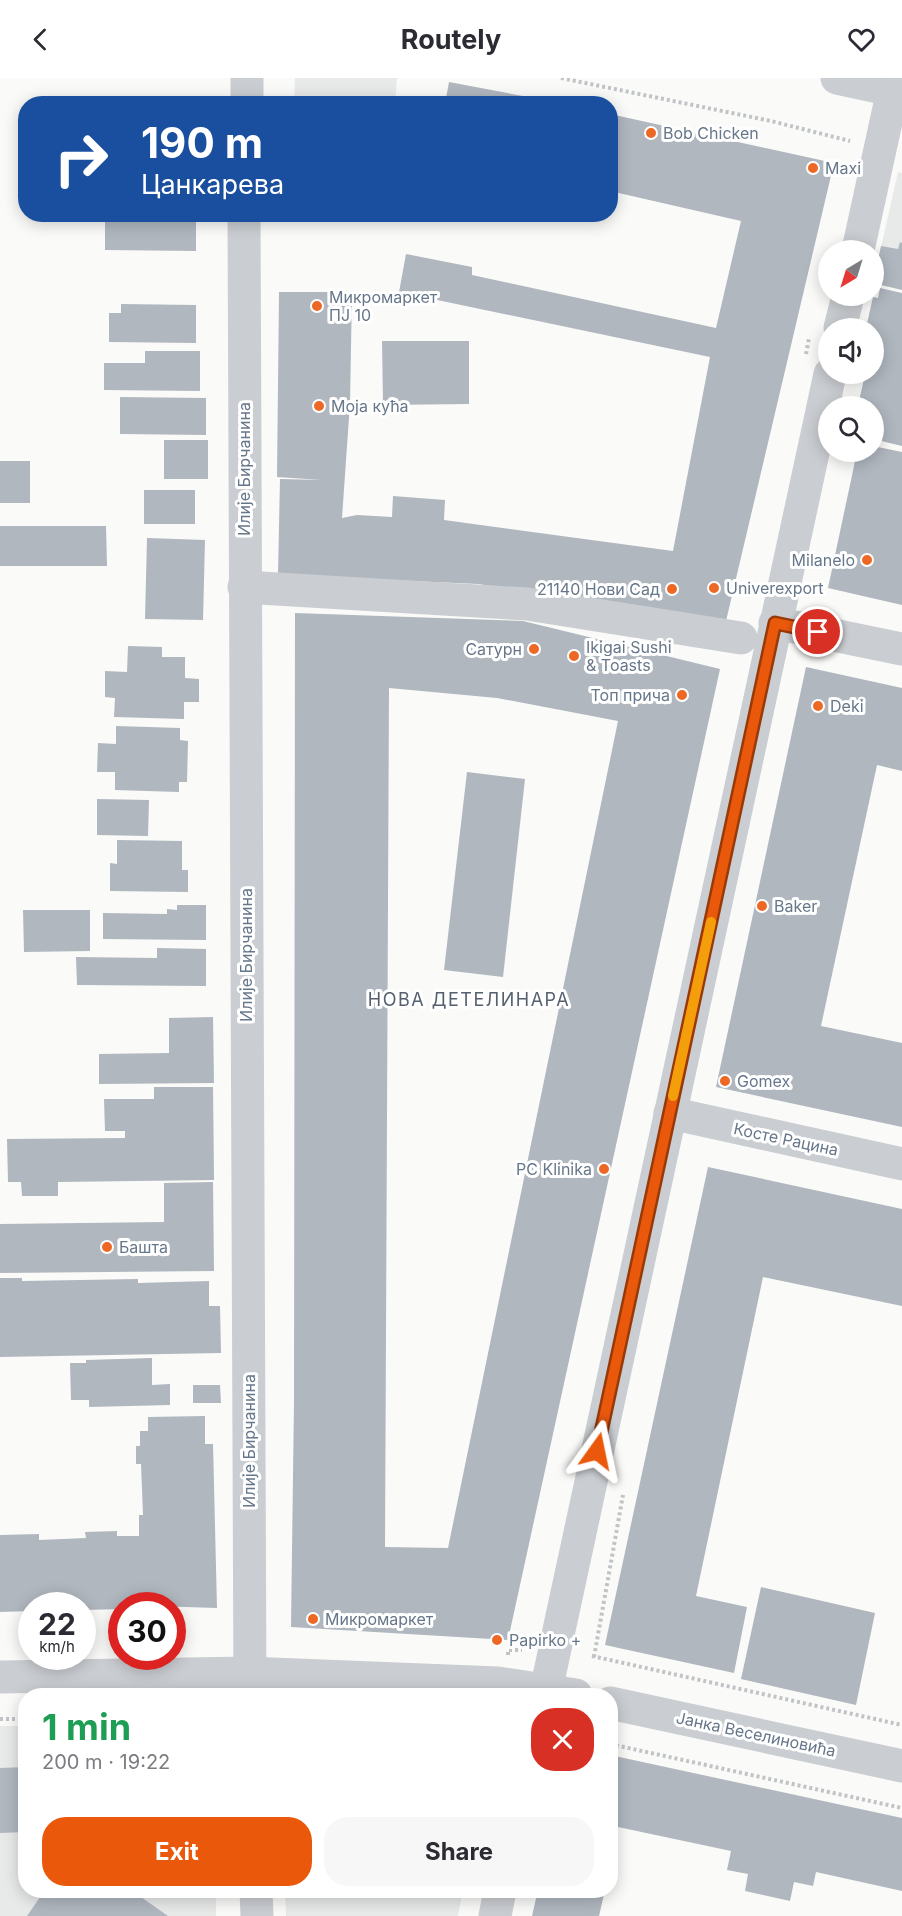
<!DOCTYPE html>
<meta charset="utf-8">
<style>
:root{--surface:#fff;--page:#f7f7f7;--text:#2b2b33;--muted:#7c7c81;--accent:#ea580c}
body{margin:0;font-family:Inter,sans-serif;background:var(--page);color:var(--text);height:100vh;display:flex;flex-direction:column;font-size:22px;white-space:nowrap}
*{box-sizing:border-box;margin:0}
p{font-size:20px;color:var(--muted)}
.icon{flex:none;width:33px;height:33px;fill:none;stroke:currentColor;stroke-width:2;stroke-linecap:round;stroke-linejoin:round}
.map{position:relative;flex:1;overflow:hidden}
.details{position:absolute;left:18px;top:1610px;width:600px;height:210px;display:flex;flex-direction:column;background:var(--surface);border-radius:24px;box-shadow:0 3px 15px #0003}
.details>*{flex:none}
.guide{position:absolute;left:18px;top:18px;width:600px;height:126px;border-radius:24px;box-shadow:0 3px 15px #0003;background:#1a4fa0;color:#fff;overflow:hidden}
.needle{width:39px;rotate:218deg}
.tools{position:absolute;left:818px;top:162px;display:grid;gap:12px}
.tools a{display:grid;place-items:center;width:66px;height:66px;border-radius:50%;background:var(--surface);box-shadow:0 3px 15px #0003;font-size:30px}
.speed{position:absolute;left:18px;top:1514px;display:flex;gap:12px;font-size:30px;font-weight:700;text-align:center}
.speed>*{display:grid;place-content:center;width:78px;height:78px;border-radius:50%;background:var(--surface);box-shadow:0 3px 15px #0003;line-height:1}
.speed small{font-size:15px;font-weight:400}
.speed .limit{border:9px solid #d22;background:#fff;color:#111}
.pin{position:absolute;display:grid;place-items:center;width:51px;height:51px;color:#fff;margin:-26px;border:3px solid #fff;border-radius:50%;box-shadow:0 2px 6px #0007}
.me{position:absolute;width:66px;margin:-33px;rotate:12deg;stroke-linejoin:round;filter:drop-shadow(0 0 4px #0008)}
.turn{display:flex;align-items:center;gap:21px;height:126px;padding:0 24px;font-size:27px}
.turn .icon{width:78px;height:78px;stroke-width:2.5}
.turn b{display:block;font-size:42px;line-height:51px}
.round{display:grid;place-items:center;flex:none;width:63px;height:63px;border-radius:24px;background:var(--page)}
.summary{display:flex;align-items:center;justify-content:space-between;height:102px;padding:0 24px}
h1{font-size:36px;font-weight:700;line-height:45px;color:#1e9e55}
.primary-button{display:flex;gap:12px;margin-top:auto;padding:12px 24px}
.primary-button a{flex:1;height:69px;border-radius:24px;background:var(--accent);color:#fff;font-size:24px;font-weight:700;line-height:69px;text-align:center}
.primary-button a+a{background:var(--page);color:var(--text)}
header{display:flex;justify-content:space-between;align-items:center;height:78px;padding:0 24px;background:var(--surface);font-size:27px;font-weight:700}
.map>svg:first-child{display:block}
</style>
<header><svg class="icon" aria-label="back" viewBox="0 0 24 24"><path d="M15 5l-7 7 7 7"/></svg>Routely<svg class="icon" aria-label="heart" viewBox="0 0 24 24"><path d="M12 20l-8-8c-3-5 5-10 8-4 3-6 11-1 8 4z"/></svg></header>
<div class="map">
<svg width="902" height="1838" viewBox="0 0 902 1838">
<rect width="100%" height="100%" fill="#fafaf8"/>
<!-- built -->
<g fill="#e8e9e9">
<polygon points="295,0 397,0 395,25 294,25"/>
<polygon points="898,94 902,95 902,212 873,205"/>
<polygon points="0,1648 25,1648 26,1812 216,1812 216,1838 0,1838"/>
<polygon points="285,1812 463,1812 458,1838 286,1838"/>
</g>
<!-- building -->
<g fill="#b0b7bf" fill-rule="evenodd">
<polygon points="449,4 555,24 555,26 445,26"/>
<polygon points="610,36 834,85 726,543 478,506 278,497 280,401 322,402 277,399 279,214 352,214 350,325 342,440 357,437 392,439 393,418 445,422 444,442 673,473 710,279 399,214 406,176 472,189 472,197 716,250 741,143 610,113"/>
<polygon points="146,136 196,136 196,173 105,172 105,143 146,143"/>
<polygon points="900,164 902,165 902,212 873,205 881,168 898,171"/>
<polygon points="880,210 902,215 902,368 873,361 873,328 858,328 865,296 873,296 873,250 866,250 873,219 878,220"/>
<polygon points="121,226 196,227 196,265 109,264 109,235 121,235"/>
<polygon points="382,263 469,263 469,326 383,327"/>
<polygon points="145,273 200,273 200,313 104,312 104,285 145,285"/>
<polygon points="120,319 206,320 206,357 120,356"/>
<rect x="164" y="362" width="44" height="39"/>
<polygon points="873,368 902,374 902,527 828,510 857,374 873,374"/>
<rect x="0" y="383" width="30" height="42"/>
<rect x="144" y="412" width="51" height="34"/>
<polygon points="0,448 106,448 107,488 0,488"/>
<polygon points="147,460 205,462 203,542 145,541"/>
<path d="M295 535 523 543 720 591 508 1562 291 1549 294 1323ZM389 610 497 620 618 643 448 1470 385 1469Z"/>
<polygon points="128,568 162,569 162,579 185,579 185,600 199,601 199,624 184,624 184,641 114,639 115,620 105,619 105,593 127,594"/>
<polygon points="806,589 902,610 902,693 877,687 821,948 902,965 902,1049 716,1009"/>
<polygon points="116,648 180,650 180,662 188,663 187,704 179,704 179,714 115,712 115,694 97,694 98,665 116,666"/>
<polygon points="467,694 525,701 503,899 444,892"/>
<polygon points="97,721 149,722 148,758 97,757"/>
<polygon points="117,762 182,763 182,792 188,792 188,814 110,813 110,785 117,786"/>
<polygon points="177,827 206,827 206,862 103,861 103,835 167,836 167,831 177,832"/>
<polygon points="23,832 90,832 90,873 24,874"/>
<polygon points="157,870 206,871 206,908 77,907 76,879 157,880"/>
<polygon points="213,939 214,1005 99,1006 99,976 169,975 169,940"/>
<polygon points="154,1009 213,1009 214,1102 58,1104 58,1118 22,1118 21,1104 8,1104 7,1061 125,1060 125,1053 105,1053 104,1021 154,1021"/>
<polygon points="708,1089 902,1131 902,1228 763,1199 696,1518 747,1529 734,1595 605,1567"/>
<polygon points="213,1104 214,1193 0,1195 0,1146 164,1144 164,1105"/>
<polygon points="0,1200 22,1200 22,1203 138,1201 138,1205 209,1203 209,1228 220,1228 221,1275 0,1279"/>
<polygon points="152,1280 152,1307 170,1306 170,1327 89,1329 89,1322 71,1322 70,1285 86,1285 86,1282"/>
<polygon points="193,1307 220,1307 221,1325 193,1325"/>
<polygon points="205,1338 205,1366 213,1366 217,1530 122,1527 122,1531 82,1532 82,1527 32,1527 32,1533 0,1534 0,1457 39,1456 39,1462 86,1460 85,1454 117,1453 117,1458 139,1458 139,1437 143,1437 141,1386 136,1386 136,1368 140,1368 140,1353 148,1353 148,1339"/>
<polygon points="761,1509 875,1535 856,1627 741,1601"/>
<polygon points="610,1677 902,1740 902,1813 816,1794 813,1808 794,1804 790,1823 745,1813 748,1796 727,1792 731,1773 618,1749 610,1780"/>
<polygon points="26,1689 26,1754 0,1755 0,1690"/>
<polygon points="45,1812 131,1812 168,1838 27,1838"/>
<polygon points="538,1812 605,1812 599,1838 532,1838"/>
</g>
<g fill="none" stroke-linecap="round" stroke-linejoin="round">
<!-- path -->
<g stroke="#c1c4c6" stroke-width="4" stroke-dasharray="3 3" stroke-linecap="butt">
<polyline points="561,0 771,43 850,63"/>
<polyline points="824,197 828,181"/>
<polyline points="806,276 809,260"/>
<polyline points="508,1577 508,1572 522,1572"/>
<polyline points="592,1578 902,1647"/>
<polyline points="594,1579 623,1417"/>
<polyline points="0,1641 26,1641"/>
<polyline points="610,1666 902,1730"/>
</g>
<!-- minor -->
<g stroke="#cacdd1" stroke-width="33">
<polyline points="837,0 902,14"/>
<polyline points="247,26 247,0"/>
<polyline points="244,136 250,1617"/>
<polyline points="858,172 893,12"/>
<polyline points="840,250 848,218"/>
<polyline points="244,509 527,526 741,560"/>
<polyline points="775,545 902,571"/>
<polyline points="670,1035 902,1086"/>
<polyline points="0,1599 249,1595 498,1605 576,1617"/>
<polyline points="545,1617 830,296"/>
<polyline points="610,1625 902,1688"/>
<polyline points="256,1812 257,1838"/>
<polyline points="495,1838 500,1812"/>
</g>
</g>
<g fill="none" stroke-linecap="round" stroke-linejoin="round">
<defs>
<polyline id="route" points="597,1373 775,545 818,554"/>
</defs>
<!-- route casing -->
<use href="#route" stroke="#983908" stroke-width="15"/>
<!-- route -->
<use href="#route" stroke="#ea580c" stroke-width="10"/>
<!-- slow -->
<polyline stroke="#f59e0b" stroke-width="10" points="673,1018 711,844"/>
</g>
<!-- markers -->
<g fill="#ed6824" stroke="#fff" stroke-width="2">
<circle cx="651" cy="55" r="6"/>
<circle cx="813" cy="90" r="6"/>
<circle cx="317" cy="228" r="6"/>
<circle cx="319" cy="328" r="6"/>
<circle cx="867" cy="482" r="6"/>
<circle cx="714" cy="510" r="6"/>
<circle cx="672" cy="511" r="6"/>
<circle cx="534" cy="571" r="6"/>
<circle cx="574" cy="578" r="6"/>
<circle cx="682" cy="617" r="6"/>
<circle cx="818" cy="628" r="6"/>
<circle cx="762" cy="828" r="6"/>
<circle cx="725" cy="1003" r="6"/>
<circle cx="604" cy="1091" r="6"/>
<circle cx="107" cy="1169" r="6"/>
<circle cx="313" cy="1541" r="6"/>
<circle cx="497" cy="1562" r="6"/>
</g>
<g text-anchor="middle" stroke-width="6" stroke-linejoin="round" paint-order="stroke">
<!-- poi labels -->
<g font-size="16" fill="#67778a" stroke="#fff" text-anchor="start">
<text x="663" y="61">Bob Chicken</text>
<text x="825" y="96">Maxi</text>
<text x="329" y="225">Микромаркет<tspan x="329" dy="18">ПЈ 10</tspan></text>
<text x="331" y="334">Моја кућа</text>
<text x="855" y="488" text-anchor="end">Milanelo</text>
<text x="726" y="516">Univerexport</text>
<text x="660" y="517" text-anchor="end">21140 Нови Сад</text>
<text x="586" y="575">Ikigai Sushi<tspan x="586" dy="18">&amp; Toasts</tspan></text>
<text x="522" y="577" text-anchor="end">Сатурн</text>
<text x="670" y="623" text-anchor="end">Топ прича</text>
<text x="830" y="634">Deki</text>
<text x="774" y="834">Baker</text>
<text x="737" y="1009">Gomex</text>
<text x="592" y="1097" text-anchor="end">PC Klinika</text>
<text x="119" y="1175">Башта</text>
<text x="325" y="1547">Микромаркет</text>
<text x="509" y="1568">Papirko +</text>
</g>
<!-- street labels -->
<g font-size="16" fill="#67778a" stroke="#fff">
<text transform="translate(244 391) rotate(-90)" y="6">Илије Бирчанина</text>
<text transform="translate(246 877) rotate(-90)" y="6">Илије Бирчанина</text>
<text transform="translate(786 1061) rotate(12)" y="6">Косте Рацина</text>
<text transform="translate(249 1363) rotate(-90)" y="6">Илије Бирчанина</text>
<text transform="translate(756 1656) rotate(12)" y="6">Јанка Веселиновића</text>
</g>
<!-- neighbourhood labels -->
<g font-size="18" letter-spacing="1.5" fill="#56616f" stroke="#fff">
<text x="469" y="928">НОВА ДЕТЕЛИНАРА</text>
</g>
</g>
</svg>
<div class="tools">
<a><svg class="needle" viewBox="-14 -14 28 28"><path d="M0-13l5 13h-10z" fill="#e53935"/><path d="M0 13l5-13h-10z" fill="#7c7c81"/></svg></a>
<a><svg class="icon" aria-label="sound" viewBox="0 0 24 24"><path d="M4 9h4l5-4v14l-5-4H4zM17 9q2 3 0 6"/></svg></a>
<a><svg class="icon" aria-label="search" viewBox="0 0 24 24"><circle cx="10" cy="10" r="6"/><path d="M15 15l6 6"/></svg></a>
</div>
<div class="speed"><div>22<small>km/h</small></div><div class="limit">30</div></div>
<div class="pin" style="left:818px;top:554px;background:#d93025"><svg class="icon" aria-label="arrive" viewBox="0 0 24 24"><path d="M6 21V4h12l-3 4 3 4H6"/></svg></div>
<svg class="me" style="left:597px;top:1373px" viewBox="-20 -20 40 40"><path d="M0-17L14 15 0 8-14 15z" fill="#ea580c" stroke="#fff" stroke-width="4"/></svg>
<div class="guide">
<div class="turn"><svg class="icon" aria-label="right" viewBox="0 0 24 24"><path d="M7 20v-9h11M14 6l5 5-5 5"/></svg><div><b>190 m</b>Цанкарева</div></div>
</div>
<section class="details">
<div class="summary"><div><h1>1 min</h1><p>200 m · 19:22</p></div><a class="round" style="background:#d93025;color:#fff"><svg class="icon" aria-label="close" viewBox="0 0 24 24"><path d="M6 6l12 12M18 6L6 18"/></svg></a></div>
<div class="primary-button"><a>Exit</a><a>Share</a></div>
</section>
</div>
